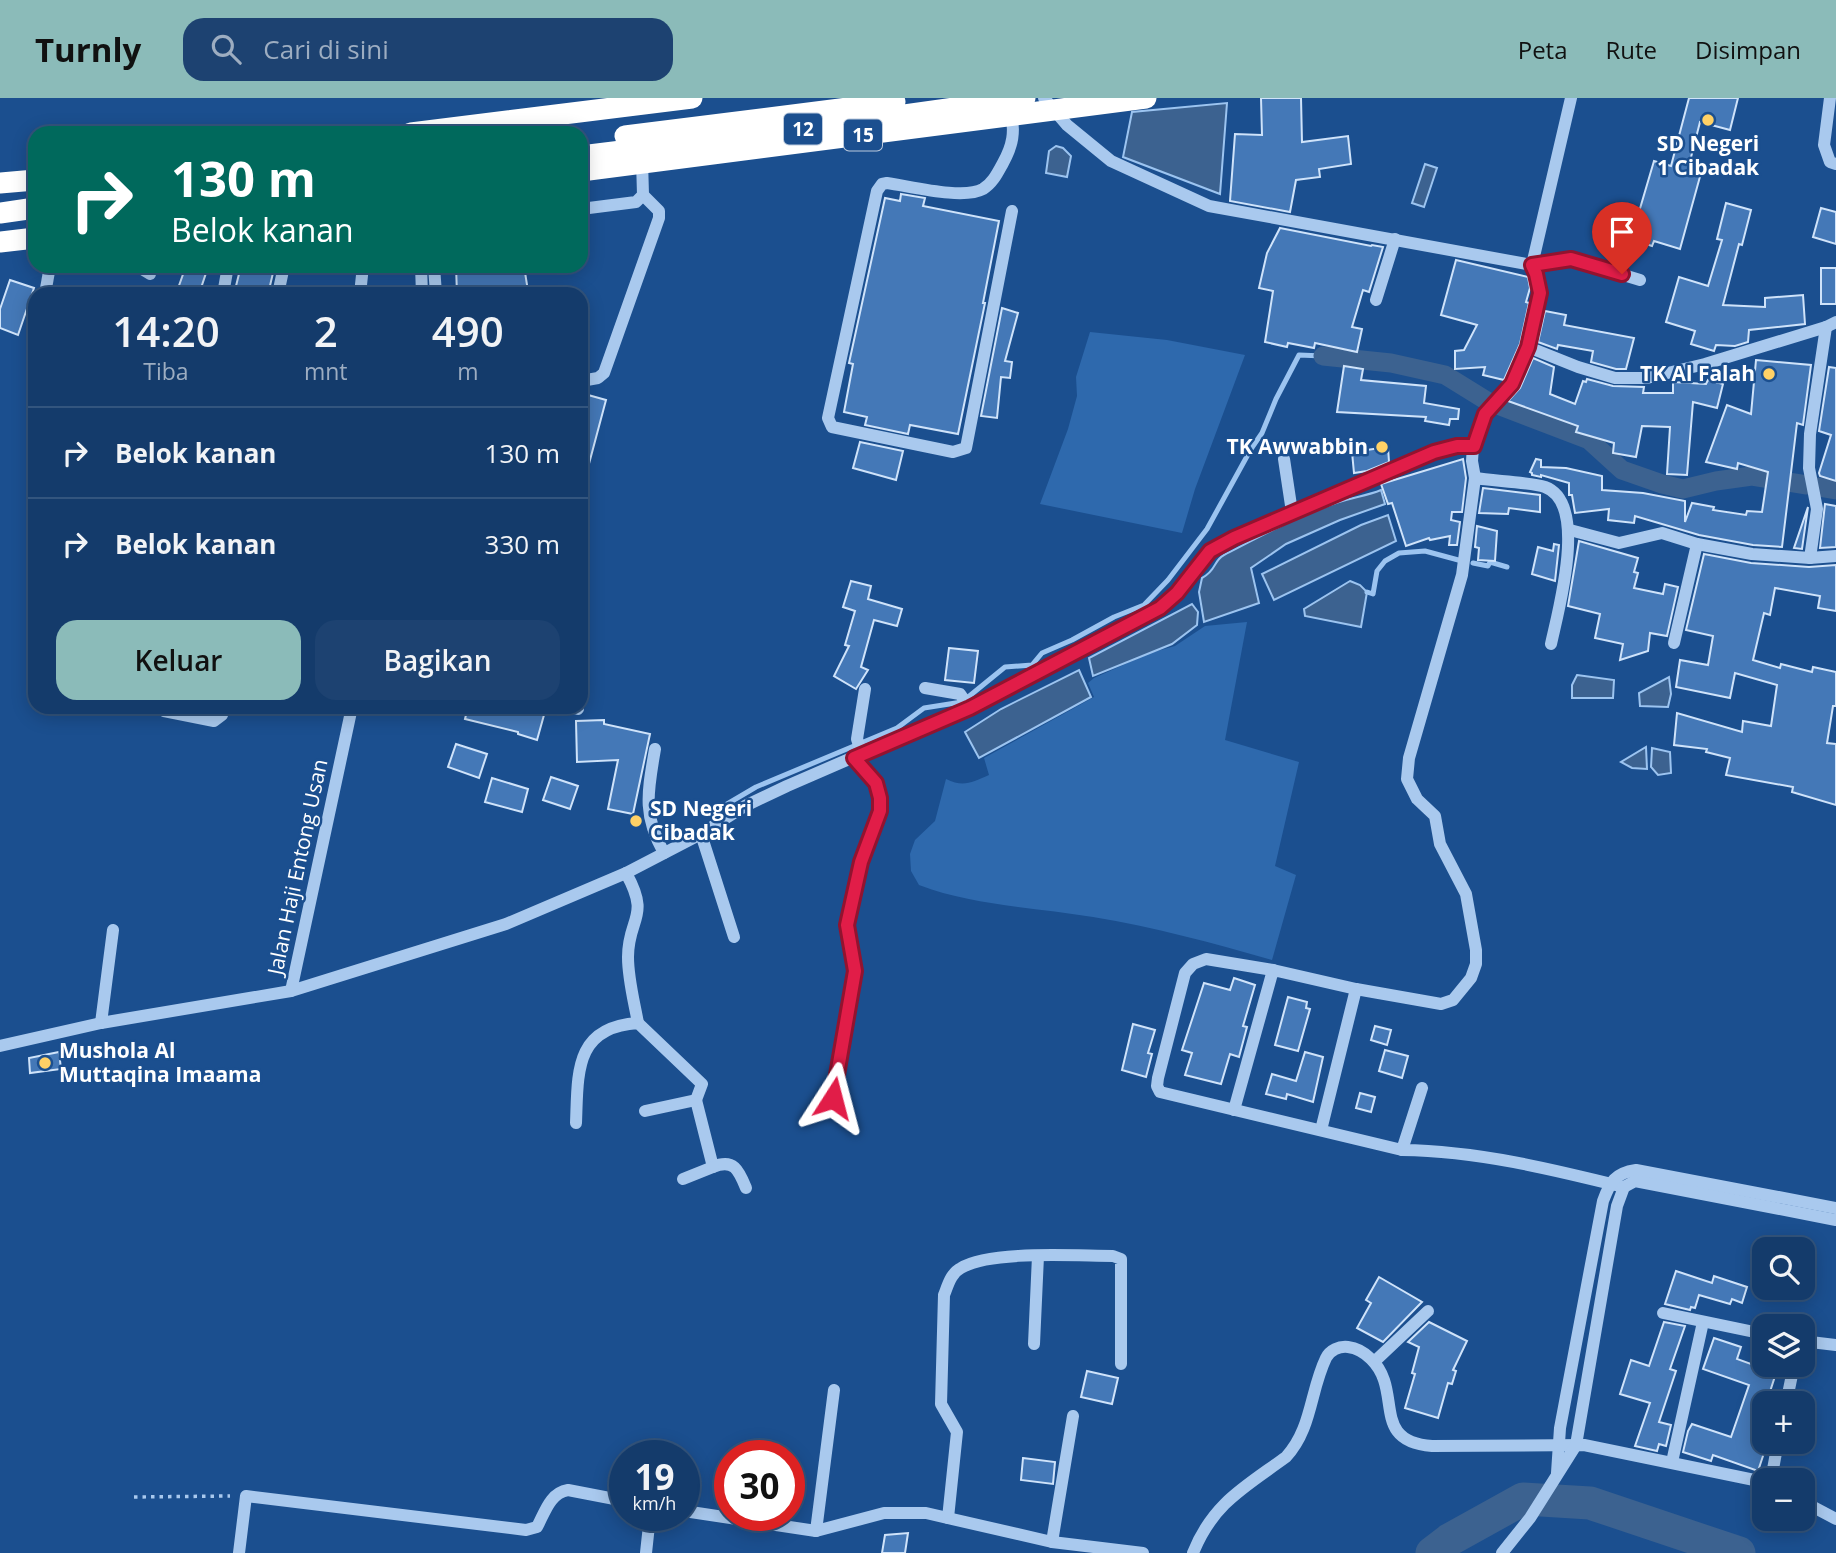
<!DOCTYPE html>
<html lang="id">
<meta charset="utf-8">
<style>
:root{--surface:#143b6b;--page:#1d4271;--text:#f1f3f6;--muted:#9dadc1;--line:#33557e;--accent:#8bbbb9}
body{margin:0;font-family:"Open Sans",sans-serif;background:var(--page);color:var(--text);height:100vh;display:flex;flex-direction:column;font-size:26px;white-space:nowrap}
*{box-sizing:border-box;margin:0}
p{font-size:23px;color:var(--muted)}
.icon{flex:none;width:38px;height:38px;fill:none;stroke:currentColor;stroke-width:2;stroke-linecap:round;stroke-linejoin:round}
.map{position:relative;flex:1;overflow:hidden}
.drawer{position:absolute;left:28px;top:189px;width:560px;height:427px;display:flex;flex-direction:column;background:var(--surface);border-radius:21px;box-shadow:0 4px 18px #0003,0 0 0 2px var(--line)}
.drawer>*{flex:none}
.banner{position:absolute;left:28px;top:28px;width:560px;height:147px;border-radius:21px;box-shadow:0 4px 18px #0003,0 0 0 2px var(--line);background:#00695c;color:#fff;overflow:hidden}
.fabs{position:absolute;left:1752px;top:1139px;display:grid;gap:14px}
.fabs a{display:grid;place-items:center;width:63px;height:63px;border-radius:14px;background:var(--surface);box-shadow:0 4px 18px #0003,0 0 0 2px var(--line);font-size:35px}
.speed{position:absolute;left:609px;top:1342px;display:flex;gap:14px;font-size:35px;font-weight:700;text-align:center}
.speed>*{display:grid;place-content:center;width:91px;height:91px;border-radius:50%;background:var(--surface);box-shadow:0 4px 18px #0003,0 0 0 2px var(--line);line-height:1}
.speed small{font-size:18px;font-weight:400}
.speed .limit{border:10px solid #d22;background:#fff;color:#111}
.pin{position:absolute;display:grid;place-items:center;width:60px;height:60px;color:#fff;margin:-72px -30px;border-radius:50% 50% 50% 0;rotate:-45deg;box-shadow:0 0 7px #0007}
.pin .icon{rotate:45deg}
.me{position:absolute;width:77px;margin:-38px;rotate:9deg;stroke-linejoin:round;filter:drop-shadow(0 0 5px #0008)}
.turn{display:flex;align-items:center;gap:24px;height:147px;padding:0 28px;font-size:32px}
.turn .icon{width:91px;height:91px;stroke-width:2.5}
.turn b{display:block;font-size:49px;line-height:60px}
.eta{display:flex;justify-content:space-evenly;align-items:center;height:119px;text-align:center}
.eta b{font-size:42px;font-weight:600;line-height:49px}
.action{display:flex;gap:14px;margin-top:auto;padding:14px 28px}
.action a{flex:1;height:80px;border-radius:21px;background:var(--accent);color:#111;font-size:28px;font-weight:600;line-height:80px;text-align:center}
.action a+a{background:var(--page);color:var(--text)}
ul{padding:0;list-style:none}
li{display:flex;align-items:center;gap:21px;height:91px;padding:0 28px;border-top:2px solid var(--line)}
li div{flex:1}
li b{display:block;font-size:26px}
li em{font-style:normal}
header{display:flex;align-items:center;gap:42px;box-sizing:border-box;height:98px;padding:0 35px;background:var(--accent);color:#111}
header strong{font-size:33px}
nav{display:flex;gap:38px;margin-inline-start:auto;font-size:24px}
.search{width:490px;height:63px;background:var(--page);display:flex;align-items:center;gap:18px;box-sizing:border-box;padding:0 24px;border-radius:21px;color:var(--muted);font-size:26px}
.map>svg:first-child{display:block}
</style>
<header>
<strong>Turnly</strong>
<div class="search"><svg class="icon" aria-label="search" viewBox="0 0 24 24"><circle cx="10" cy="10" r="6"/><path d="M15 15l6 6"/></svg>Cari di sini</div>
<nav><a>Peta</a><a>Rute</a><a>Disimpan</a></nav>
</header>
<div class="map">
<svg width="1836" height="1455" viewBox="0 0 1836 1455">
<rect width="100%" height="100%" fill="#1b4f8f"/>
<!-- green -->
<g fill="#2e69ad">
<polygon points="1090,234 1167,242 1245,257 1195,391 1182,435 1040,406 1068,331 1077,298 1076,279"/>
<path d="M1247 524 1225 642 1299 664 1275 768 1296 777 1272 862C1213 845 1154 829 1093 819 1035 809 974 808 919 787L911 773 910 756 915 742 935 723 946 681C964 690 972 684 989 677L984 660 1094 599 1088 585 1094 580 1150 555 1175 548 1205 528Z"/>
</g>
<!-- water -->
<g fill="#3c6290" stroke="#9cc4f0" stroke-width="2">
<polygon points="1227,5 1220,96 1123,59 1132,14"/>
<polygon points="1056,48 1063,50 1071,58 1067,79 1046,75 1049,53"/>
<polygon points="1425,66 1437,70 1424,109 1412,105"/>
<path d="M1381 392 1385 406 1340 422 1286 446 1251 470 1259 505 1204 524 1199 494 1202 480C1217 472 1213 463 1224 457 1261 438 1299 417 1339 404 1353 399 1367 398 1381 392Z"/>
<polygon points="1388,417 1396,443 1274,502 1262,476 1361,427"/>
<polygon points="1350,483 1360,487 1367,494 1361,529 1305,518 1304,511"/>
<polygon points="1192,506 1198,514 1197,527 1172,546 1093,578 1089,560"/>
<polygon points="1079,572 1091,599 979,660 965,634 1001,611"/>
<polygon points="1577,577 1614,582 1613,600 1572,600 1572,587"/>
<polygon points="1669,579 1671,596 1668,609 1640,608 1639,595"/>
<polygon points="1646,649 1647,671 1632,670 1621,664"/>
<polygon points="1652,650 1670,654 1671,675 1658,677 1651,669"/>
</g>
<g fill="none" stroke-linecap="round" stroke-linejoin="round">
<!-- stream -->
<g stroke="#9cc4f0" stroke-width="5">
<polyline points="1473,465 1488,468 1490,464 1507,469"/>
<polyline points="1367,494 1373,496 1377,473 1385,463 1399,455 1425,453 1462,463"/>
<polyline points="722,709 756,689 897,630 924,610 962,604 1005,569 1032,567 1042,555 1072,542 1114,519 1144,507 1168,482 1207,431 1251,351 1262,335 1276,301 1299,257 1323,258"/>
</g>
<!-- canal -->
<g stroke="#3c6290" stroke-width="19">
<polyline points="1323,258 1391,265 1445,277 1487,303 1589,342 1622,372 1662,386 1683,391 1716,383 1752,378 1807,387"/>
<polyline points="1818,389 1836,392"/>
</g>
<!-- river -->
<polyline stroke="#3c6290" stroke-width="33" points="1432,1455 1449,1442 1523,1401 1590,1405 1739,1455"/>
</g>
<!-- building -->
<g fill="#4478b7" stroke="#cfe3fa" stroke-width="2">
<polygon points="1261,0 1301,0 1302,44 1348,38 1351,66 1319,71 1320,79 1296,82 1290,114 1230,103 1235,36 1262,37"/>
<polygon points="1689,0 1738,0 1730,32 1700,24 1688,71 1701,75 1680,151 1654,143 1652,148 1631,141 1654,63 1671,68"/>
<polygon points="901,96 925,100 923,108 999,123 983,205 985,205 958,336 910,327 908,336 865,327 867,319 844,314 853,266 849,265 885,100 900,103"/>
<polygon points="1726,105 1751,112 1742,147 1739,146 1723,207 1765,209 1765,200 1803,197 1805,226 1749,232 1748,244 1735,248 1716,247 1714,253 1691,246 1695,233 1666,224 1679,179 1708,188 1722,142 1717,141"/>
<polygon points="1821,110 1836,114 1836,146 1813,139"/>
<polygon points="1280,130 1371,148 1372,147 1383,149 1369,194 1363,192 1352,229 1362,231 1357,254 1315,245 1314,250 1288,245 1287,249 1265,244 1273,193 1259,190 1267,155"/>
<polygon points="1456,162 1528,179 1530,190 1526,204 1529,205 1520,246 1504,282 1483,277 1485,269 1455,271 1455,253 1464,252 1477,227 1441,217"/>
<polygon points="186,168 206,175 199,196 176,196"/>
<polygon points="241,168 273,175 268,196 234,196"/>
<polygon points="456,168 524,168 528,193 457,196"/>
<rect x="1821" y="170" width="15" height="36"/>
<polygon points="10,182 34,190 18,237 0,230 0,211"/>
<polygon points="1002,210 1018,215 1005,263 1012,264 1010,280 1001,279 997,320 981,318"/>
<polygon points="1545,213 1566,217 1564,227 1634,240 1626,271 1616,271 1591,264 1593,253 1558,247 1557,251 1538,244"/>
<polygon points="1533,260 1554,269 1550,296 1575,306 1583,283 1586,284 1587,281 1613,288 1644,289 1643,295 1673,295 1673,284 1706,286 1708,282 1723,286 1717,310 1693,304 1687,377 1667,376 1670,329 1642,328 1636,359 1613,355 1614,345 1576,334 1578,328 1508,303 1520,290"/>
<polygon points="1756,262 1811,267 1803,327 1797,325 1782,449 1753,447 1699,437 1635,418 1634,425 1608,422 1609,411 1575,415 1572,397 1569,397 1569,385 1541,377 1541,379 1532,377 1532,375 1530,374 1536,361 1541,362 1541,369 1566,370 1602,378 1602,392 1643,395 1685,403 1685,424 1692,405 1714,409 1713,412 1746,417 1747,413 1762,414 1768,374 1738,365 1737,371 1706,364 1727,307 1751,316"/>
<polygon points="1344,268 1363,271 1361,282 1426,288 1424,305 1459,311 1458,321 1450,321 1449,327 1425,323 1426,319 1337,314"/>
<polygon points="1829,269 1836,270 1836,383 1820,378 1819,375 1831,337 1819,333"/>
<polygon points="581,295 606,302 586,377 581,377"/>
<polygon points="860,344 903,353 896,382 853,370"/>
<polygon points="1388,349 1389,364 1367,373 1354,375 1352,354"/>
<polygon points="1463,361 1466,380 1462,414 1452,414 1451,422 1460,424 1457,447 1449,447 1450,438 1430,442 1429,440 1406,448 1392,405 1388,406 1381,386"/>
<polygon points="1483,390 1540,397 1540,414 1509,410 1508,416 1479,415"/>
<polygon points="1825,406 1836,408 1836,449 1820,450"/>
<polygon points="1808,409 1802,451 1794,450"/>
<polygon points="1477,428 1497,433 1495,463 1478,462 1479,450 1475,449"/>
<polygon points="1579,443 1638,460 1634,474 1638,475 1634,490 1663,496 1665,486 1678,489 1667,538 1650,535 1648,553 1620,562 1623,546 1595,540 1600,516 1568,508"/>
<polygon points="1554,446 1559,447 1555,483 1532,476 1538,449 1553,453"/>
<polygon points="1704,456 1751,465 1809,469 1836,467 1836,513 1818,510 1820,498 1775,490 1770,517 1764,515 1753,562 1780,570 1781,566 1812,574 1813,569 1836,574 1836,608 1833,608 1827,645 1836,646 1836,707 1792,694 1793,689 1726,677 1730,660 1706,654 1707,651 1674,647 1677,615 1742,634 1743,623 1771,628 1777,587 1735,575 1730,600 1676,589 1680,562 1708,567 1713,538 1686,532"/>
<polygon points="851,483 871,488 868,501 902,511 897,528 874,522 861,569 868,572 856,591 834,578 849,548 845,547 855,513 843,509"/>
<polygon points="949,550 978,553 974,585 945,582"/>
<polygon points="468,609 512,609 544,617 537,642 518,636 518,634 465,621"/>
<polygon points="604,622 604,626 650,636 633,716 608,711 618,662 577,664 576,623"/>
<polygon points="456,646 487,656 479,680 448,669"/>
<polygon points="551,679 578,688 570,711 543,702"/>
<polygon points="492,680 528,691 522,714 485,704"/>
<polygon points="1234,880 1255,887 1243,928 1247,929 1239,959 1230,956 1221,986 1185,977 1192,955 1182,952 1204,885 1230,892"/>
<polygon points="1288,899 1307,904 1306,910 1310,911 1298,953 1275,947"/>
<polygon points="1133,926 1155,932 1148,955 1152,956 1146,979 1122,972"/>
<polygon points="1375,928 1391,932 1387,947 1371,942"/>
<polygon points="1385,952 1408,958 1402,980 1379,973"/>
<polygon points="59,954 61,971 30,975 29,960"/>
<polygon points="1305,954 1323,959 1313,1004 1287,996 1286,1001 1266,996 1272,976 1296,983"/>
<polygon points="1360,995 1375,999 1371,1014 1356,1010"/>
<polygon points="1676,1173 1712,1185 1714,1178 1747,1189 1742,1205 1732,1201 1730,1206 1699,1197 1695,1210 1691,1209 1690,1212 1665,1206"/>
<polygon points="1379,1179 1422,1204 1383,1244 1357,1230 1371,1205 1366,1202"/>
<polygon points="1429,1224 1467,1243 1453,1272 1456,1273 1452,1286 1448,1285 1438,1320 1405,1310 1415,1276 1412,1275 1419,1249 1408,1244"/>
<polygon points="1664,1224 1685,1228 1670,1271 1676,1273 1659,1324 1671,1327 1666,1348 1659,1346 1657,1353 1635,1348 1650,1305 1620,1296 1631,1262 1649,1268"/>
<polygon points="1714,1240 1741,1249 1737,1261 1776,1275 1766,1306 1764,1306 1764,1337 1758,1353 1764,1355 1758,1373 1713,1357 1711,1363 1683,1354 1688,1333 1692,1326 1731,1339 1749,1287 1703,1271"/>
<polygon points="1087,1273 1118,1280 1112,1306 1081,1299"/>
<polygon points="1023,1360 1055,1364 1053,1386 1021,1382"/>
<polygon points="908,1435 905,1455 882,1455 885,1437"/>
</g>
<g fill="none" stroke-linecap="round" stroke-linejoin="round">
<!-- path -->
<polyline stroke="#a9c9ee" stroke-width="3.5" stroke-dasharray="3.5 5" stroke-linecap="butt" points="134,1399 230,1398"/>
<!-- minor -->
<g stroke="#a9c9ee" stroke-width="12">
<polyline points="1044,0 1067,27 1111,63 1209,108 1532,167 1571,161 1640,182"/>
<polyline points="1830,0 1824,47 1830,64 1836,66"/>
<path d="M1011 14C1015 34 1013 47 1003 65 998 74 993 85 983 91 963 102 910 88 887 85L882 86 877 93 828 320 832 329 953 354 966 350 1012 113"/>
<polyline points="581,111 636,104 643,97 642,62"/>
<polyline points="137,168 150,176"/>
<polyline points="421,168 422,196"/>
<polyline points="434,168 436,196"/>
<polyline points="45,196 50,168"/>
<polyline points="223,196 228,168"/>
<polyline points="278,196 284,168"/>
<polyline points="360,196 363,168"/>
<polyline points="1376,202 1395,141"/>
<polyline points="1528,249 1578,269 1615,280 1647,280 1705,266 1826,229 1836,224"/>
<polyline points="581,283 598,280 604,275 659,120 659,113 643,97"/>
<polyline points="1284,361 1292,414"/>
<path d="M1475 380C1493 383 1530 384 1545 389 1589 405 1558 513 1551 546"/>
<polyline points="1570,432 1619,445 1662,435 1697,446 1752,456 1810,460 1836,458"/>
<polyline points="1810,460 1817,411 1809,370 1810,336 1826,229"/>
<polyline points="1674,545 1697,446"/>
<polyline points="925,590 960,596 969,609"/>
<polyline points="569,609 578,611"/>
<polyline points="164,613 214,623 222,617 225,609"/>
<path d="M655 651C648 693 642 716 664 755"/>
<polyline points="862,656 857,641 865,591"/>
<polyline points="701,736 734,839"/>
<path d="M626 775C651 820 628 819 628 859 628 881 634 903 638 925"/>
<path d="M1273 872 1206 861 1193 866 1185 875 1158 980 1157 988 1160 994 1402 1052C1478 1053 1551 1071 1624 1089"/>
<polyline points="291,893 352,609"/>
<polyline points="101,925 113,832"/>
<polyline points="0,948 101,925 291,893 506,826 626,775 701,736 745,708 787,688 969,609 1160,510 1177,495 1210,453 1234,440 1434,354 1456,348 1473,348"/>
<path d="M696 1002 713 1069C734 1060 739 1073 746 1090"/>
<polyline points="843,1011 835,1006 833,1000 855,873 847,827 861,764 880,713 880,700 876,685 854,660"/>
<polyline points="1234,1012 1273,872 1356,891 1441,906 1453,902 1471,880 1476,866 1476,852 1466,796 1440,746 1435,718 1417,701 1407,681 1409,660 1462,477 1475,380 1472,363 1473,348 1485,316 1512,286 1528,249 1540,195 1536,176 1532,167 1571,0"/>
<path d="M576 1025C578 975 574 929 638 925L702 986 696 1002 645 1013"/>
<polyline points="1321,1032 1356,891"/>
<polyline points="1402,1052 1422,990"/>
<polyline points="683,1081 713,1069"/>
<polyline points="1663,1215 1764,1236"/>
<polyline points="1802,1243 1836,1247"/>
<polyline points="1034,1246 1038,1158"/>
<polyline points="1374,1264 1428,1213"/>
<polyline points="1786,1306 1794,1267"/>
<polyline points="1672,1364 1703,1224"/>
<path d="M1557 1375 1560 1330 1603 1103C1610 1084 1615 1075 1636 1072L1836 1110"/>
<polyline points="1771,1382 1778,1344"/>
<polyline points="1802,1403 1836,1421"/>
<polyline points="684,1413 816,1433 884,1415 926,1415 1052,1444 1143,1455"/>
<path d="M948 1420 957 1334 941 1306 944 1197C948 1187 951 1175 961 1170 990 1152 1076 1158 1113 1158L1121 1161V1266"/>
<polyline points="816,1433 834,1292"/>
<polyline points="1052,1444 1073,1318"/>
<path d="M239 1455 246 1398 526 1432 537 1429C545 1414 550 1395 568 1392L625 1403"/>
<polyline points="646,1455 650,1418"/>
<path d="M1193 1455C1213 1405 1245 1389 1286 1359 1312 1331 1310 1293 1326 1260 1330 1252 1339 1248 1348 1249 1357 1250 1365 1255 1371 1261 1404 1293 1369 1343 1432 1348L1584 1347 1764 1384"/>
<polyline points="1502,1455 1530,1420 1576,1347 1617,1108 1624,1089 1635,1083 1836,1122"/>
</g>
<!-- highway -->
<g stroke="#fff" stroke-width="21">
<polyline points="411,35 692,0"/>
<polyline points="625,38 895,4"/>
<polyline points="581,58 847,25 1025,0"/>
<polyline points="0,85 35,82"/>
<polyline points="0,115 35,110"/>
<polyline points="0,144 35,140"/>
</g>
<!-- highway-bridge -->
<polyline stroke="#fff" stroke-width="21" points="581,73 1146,0"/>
</g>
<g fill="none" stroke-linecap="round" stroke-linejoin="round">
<defs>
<polyline id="route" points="833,1000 855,873 847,827 861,764 880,713 880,700 876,685 854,660 970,610 1160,510 1177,495 1210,453 1234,440 1434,354 1457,348 1474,348 1485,316 1512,286 1528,249 1540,195 1536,176 1532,167 1571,161 1622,176"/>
</defs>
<!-- route casing -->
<use href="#route" stroke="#92132f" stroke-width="18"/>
<!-- route -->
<use href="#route" stroke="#e11d48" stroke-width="12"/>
</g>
<!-- markers -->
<g fill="#ffd166" stroke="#1b4f8f" stroke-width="2.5">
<circle cx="1708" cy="22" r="7"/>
<circle cx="1769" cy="276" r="7"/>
<circle cx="1382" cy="349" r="7"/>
<circle cx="636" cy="723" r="7"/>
<circle cx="45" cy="965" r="7"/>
</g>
<g text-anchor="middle" stroke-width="5" stroke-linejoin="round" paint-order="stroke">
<!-- shield labels -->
<g fill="#1b4f8f" stroke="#bbcadd" stroke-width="2">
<rect x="784" y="15.5" width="38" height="31" rx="5"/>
<rect x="844" y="21.5" width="38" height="31" rx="5"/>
</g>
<g font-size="19" font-weight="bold" fill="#fff">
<text x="803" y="38">12</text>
<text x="863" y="44">15</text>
</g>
<!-- poi labels -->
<g font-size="21" font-weight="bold" fill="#fff" stroke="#1b4f8f" text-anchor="end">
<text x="1708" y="53" text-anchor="middle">SD Negeri<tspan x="1708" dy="24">1 Cibadak</tspan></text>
<text x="1755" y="283">TK Al Falah</text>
<text x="1368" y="356">TK Awwabbin</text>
<text x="650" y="718" text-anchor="start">SD Negeri<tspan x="650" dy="24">Cibadak</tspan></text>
<text x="59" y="960" text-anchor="start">Mushola Al<tspan x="59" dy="24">Muttaqina Imaama</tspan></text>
</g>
<!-- street labels -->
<g font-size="21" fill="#fff" stroke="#1b4f8f">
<text transform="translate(298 769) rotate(-78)" y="7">Jalan Haji Entong Usan</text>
</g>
</g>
</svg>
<div class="fabs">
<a><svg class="icon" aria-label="search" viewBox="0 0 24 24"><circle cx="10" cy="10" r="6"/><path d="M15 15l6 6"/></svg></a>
<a><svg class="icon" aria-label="layers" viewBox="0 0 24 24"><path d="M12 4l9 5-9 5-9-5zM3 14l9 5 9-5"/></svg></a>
<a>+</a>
<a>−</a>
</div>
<div class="speed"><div>19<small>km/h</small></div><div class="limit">30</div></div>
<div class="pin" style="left:1622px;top:176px;background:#d93025"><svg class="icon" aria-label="arrive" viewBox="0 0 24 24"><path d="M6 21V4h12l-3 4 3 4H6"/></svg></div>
<svg class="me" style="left:833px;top:1000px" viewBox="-20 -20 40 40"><path d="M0-17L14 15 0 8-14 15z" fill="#e11d48" stroke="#fff" stroke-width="4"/></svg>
<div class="banner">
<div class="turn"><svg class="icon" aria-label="right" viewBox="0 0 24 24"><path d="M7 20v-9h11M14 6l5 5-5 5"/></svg><div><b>130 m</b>Belok kanan</div></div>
</div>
<section class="drawer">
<div class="eta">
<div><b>14:20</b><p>Tiba</p></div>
<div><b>2</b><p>mnt</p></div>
<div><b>490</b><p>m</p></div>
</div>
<ul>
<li><svg class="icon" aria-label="right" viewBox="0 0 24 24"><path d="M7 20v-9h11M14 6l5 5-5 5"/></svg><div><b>Belok kanan</b></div><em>130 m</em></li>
<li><svg class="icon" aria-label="right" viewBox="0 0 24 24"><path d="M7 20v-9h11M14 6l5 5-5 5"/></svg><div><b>Belok kanan</b></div><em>330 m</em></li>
</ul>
<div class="action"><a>Keluar</a><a>Bagikan</a></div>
</section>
</div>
